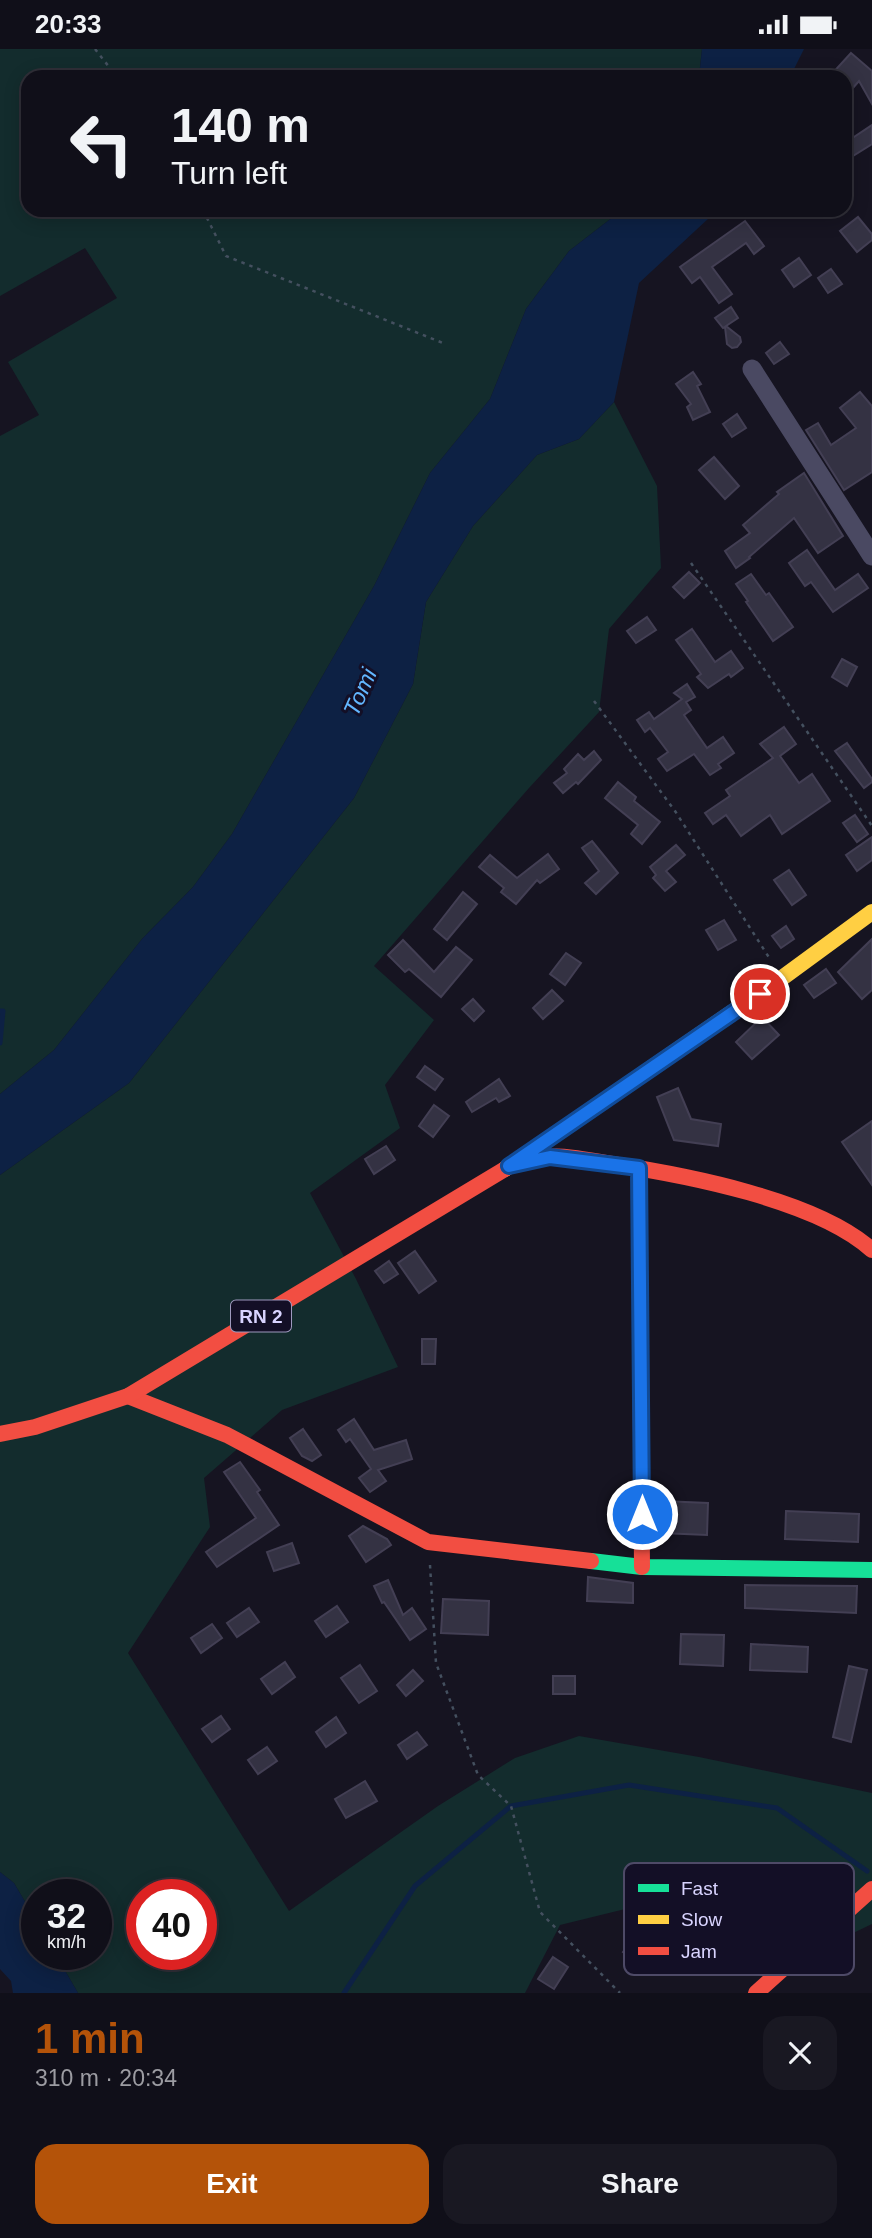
<!DOCTYPE html>
<meta charset="utf-8">
<style>
:root{--surface:#100f19;--page:#191822;--text:#f1f3f6;--muted:#9c9ca2;--line:#302f38;--accent:#b45309}
body{margin:0;font-family:Arial,sans-serif;background:var(--page);color:var(--text);height:100vh;display:flex;flex-direction:column;font-size:26px;white-space:nowrap}
*{box-sizing:border-box;margin:0}
p{font-size:23px;color:var(--muted)}
.icon{flex:none;width:38px;height:38px;fill:none;stroke:currentColor;stroke-width:2;stroke-linecap:round;stroke-linejoin:round}
.map{position:relative;height:1944px;overflow:hidden}
.side{display:flex;flex-direction:column;background:var(--surface);flex:1}
.side>*{flex:none}
.guide{position:absolute;left:21px;top:21px;width:831px;height:147px;border-radius:21px;box-shadow:0 4px 18px #0003,0 0 0 2px var(--line);background:#100f19;color:var(--text);overflow:hidden}
.speed{position:absolute;left:21px;top:1830px;display:flex;gap:14px;font-size:35px;font-weight:700;text-align:center}
.speed>*{display:grid;place-content:center;width:91px;height:91px;border-radius:50%;background:var(--surface);box-shadow:0 4px 18px #0003,0 0 0 2px var(--line);line-height:1}
.speed small{font-size:18px;font-weight:400}
.speed .limit{border:10px solid #d22;background:#fff;color:#111}
.pin{position:absolute;display:grid;place-items:center;width:60px;height:60px;color:#fff;margin:-30px;border:4px solid #fff;border-radius:50%;box-shadow:0 2px 7px #0007}
.me{position:absolute;width:77px;margin:-38px;rotate:0deg;stroke-linejoin:round;filter:drop-shadow(0 0 5px #0008)}
.turn{display:flex;align-items:center;gap:24px;height:147px;padding:0 35px;font-size:32px}
.turn .icon{width:91px;height:91px;stroke-width:2.5}
.turn b{display:block;font-size:49px;line-height:60px}
.round{display:grid;place-items:center;flex:none;width:74px;height:74px;border-radius:21px;background:var(--page)}
.headline{display:flex;align-items:center;justify-content:space-between;height:119px;padding:0 35px}
h1{font-size:42px;font-weight:700;line-height:52px;color:var(--accent)}
.primary-button{display:flex;gap:14px;margin-top:auto;padding:14px 35px}
.primary-button a{flex:1;height:80px;border-radius:21px;background:var(--accent);color:#fff;font-size:28px;font-weight:700;line-height:80px;text-align:center}
.primary-button a+a{background:var(--page);color:var(--text)}
.status{display:flex;justify-content:space-between;align-items:center;height:49px;padding:0 35px;background:var(--surface);direction:ltr}
.status svg{height:19px;fill:currentColor}
.map>svg:first-child{display:block}
</style>
<div class="status"><b>20:33</b><svg viewBox="0 0 49 12"><path d="M0 12V9h3v3zM5 12V6h3v6zM10 12V3h3v9zM15 12V0h3v12zM26 1h20v11H26zM47 4h2v5h-2z"/></svg></div>
<div class="map">
<svg width="872" height="1944" viewBox="0 0 872 1944">
<rect width="100%" height="100%" fill="#161421"/>
<!-- green -->
<g fill="#132c2d" fill-rule="evenodd">
<polygon points="0,0 702,0 699,28 28,28 28,161 622,161 569,202 526,260 490,350 430,424 374,537 232,785 193,838 142,890 54,1001 0,1045 0,387 39,366 8,313 117,249 85,199 0,247"/>
<path d="M614 353 657 437 661 519 609 580 599 663 529 739 374 917 434 971 385 1036 400 1079 310 1144 356 1230 398 1318 282 1361 204 1429 210 1478 128 1604 289 1862 438 1757 515 1709 579 1687 699 1708 872 1744V1875L849 1886 765 1818 707 1876 670 1849 560 1876 525 1944H78L56 1906H96V1846H37V1873L14 1834 0 1823V1126L129 1034 354 749 413 635 426 553 473 477 537 406 579 390ZM142 1846H201V1906H142Z"/>
</g>
<!-- water -->
<g fill="#0d2144">
<polygon points="702,0 804,0 790,28 699,28"/>
<polygon points="622,161 713,161 709,169 639,234 614,353 579,390 537,406 473,477 426,553 413,635 354,749 129,1034 0,1126 0,1045 54,1001 142,890 193,838 232,785 374,537 430,424 490,350 526,260 569,202"/>
<polygon points="0,1823 14,1834 37,1873 37,1906 56,1906 78,1944 13,1944 11,1932 0,1920"/>
</g>
<g fill="none" stroke-linecap="round" stroke-linejoin="round">
<!-- stream -->
<g stroke="#0d2144" stroke-width="5">
<polyline points="0,962 3,962 0,994"/>
<polyline points="344,1944 415,1837 511,1757 629,1736 777,1759 867,1822"/>
</g>
</g>
<!-- building -->
<g fill="#343243" stroke="#433f54" stroke-width="2">
<polygon points="851,4 872,22 872,55 859,32 845,48 845,28 829,28"/>
<polygon points="872,76 872,95 845,112 845,94"/>
<polygon points="858,168 872,185 872,191 857,203 840,182"/>
<polygon points="745,172 764,197 754,205 746,194 712,218 732,245 719,254 700,228 692,234 680,218"/>
<polygon points="799,209 811,226 794,238 782,221"/>
<polygon points="831,220 842,235 828,244 818,229"/>
<polygon points="731,258 738,269 726,277 740,288 741,293 737,298 732,299 727,295 725,278 723,279 715,269"/>
<polygon points="780,293 789,305 774,315 766,304"/>
<polygon points="693,323 701,335 697,337 710,363 693,371 687,358 691,355 676,335"/>
<polygon points="860,343 872,357 872,423 844,441 806,381 818,374 831,396 856,379 840,359"/>
<polygon points="737,365 746,379 732,388 723,375"/>
<polygon points="714,408 739,437 725,450 699,421"/>
<polygon points="804,424 843,487 818,504 794,469 749,508 750,509 736,519 725,502 750,484 743,476 779,445 777,443"/>
<polygon points="807,501 835,541 858,525 868,539 833,563 811,533 805,537 789,514"/>
<polygon points="689,523 700,534 684,549 673,538"/>
<polygon points="751,525 766,546 769,544 793,578 773,592 746,553 748,552 736,535"/>
<polygon points="647,568 656,581 636,594 627,582"/>
<polygon points="692,580 715,613 731,602 743,619 731,628 729,625 708,639 697,628 701,625 676,591"/>
<polygon points="842,610 857,618 847,637 832,628"/>
<polygon points="687,635 695,648 686,653 691,661 684,666 707,699 723,688 734,704 718,715 721,719 710,726 694,705 667,722 658,710 668,703 650,679 645,683 637,671 649,663 654,670 682,650 674,644"/>
<polygon points="784,678 796,695 780,707 799,734 812,725 830,752 782,785 770,766 741,787 726,766 713,775 705,764 730,747 726,741 773,709 760,695"/>
<polygon points="847,694 872,730 872,733 864,739 835,702"/>
<polygon points="594,702 601,711 578,735 576,733 563,744 554,734 567,724 564,720 578,705 584,711"/>
<polygon points="618,733 636,748 634,752 660,773 642,795 631,785 638,776 605,749"/>
<polygon points="855,766 868,785 857,793 843,774"/>
<polygon points="872,788 872,811 857,822 846,806"/>
<polygon points="592,792 618,824 596,845 585,834 599,822 582,799"/>
<polygon points="676,796 685,806 666,822 676,833 665,842 653,829 656,826 650,818"/>
<polygon points="548,805 559,820 540,834 537,831 516,855 501,843 504,839 479,818 490,806 517,829"/>
<polygon points="789,821 806,846 792,856 774,831"/>
<polygon points="463,843 477,855 447,891 434,880"/>
<polygon points="724,871 736,891 718,901 706,881"/>
<polygon points="786,877 794,890 781,899 772,887"/>
<polygon points="872,890 872,941 862,950 838,923"/>
<polygon points="403,891 434,923 456,898 472,911 441,948 409,920 405,923 388,906"/>
<polygon points="566,904 581,914 565,936 550,925"/>
<polygon points="826,920 836,934 814,949 804,936"/>
<polygon points="552,941 563,952 543,970 533,959"/>
<polygon points="473,950 484,962 474,972 462,960"/>
<polygon points="762,968 779,986 752,1010 736,993"/>
<polygon points="425,1017 443,1030 435,1041 417,1028"/>
<polygon points="499,1030 510,1047 499,1053 496,1049 472,1063 466,1053"/>
<polygon points="678,1039 691,1070 721,1075 718,1097 674,1091 657,1048"/>
<polygon points="434,1056 449,1067 433,1088 419,1077"/>
<polygon points="872,1072 872,1136 842,1093"/>
<polygon points="386,1097 395,1111 374,1125 365,1110"/>
<polygon points="415,1202 436,1232 419,1244 398,1214"/>
<polygon points="389,1212 398,1225 384,1234 375,1222"/>
<polygon points="422,1290 436,1290 435,1315 422,1315"/>
<polygon points="354,1370 374,1401 406,1391 412,1410 378,1421 386,1432 370,1443 359,1429 371,1420 350,1390 346,1393 338,1381"/>
<polygon points="303,1380 321,1406 312,1412 302,1407 290,1389"/>
<polygon points="240,1413 260,1441 257,1443 279,1476 217,1518 206,1503 256,1469 224,1423"/>
<polygon points="662,1452 708,1454 707,1486 661,1484"/>
<polygon points="786,1462 859,1465 858,1493 785,1490"/>
<polygon points="363,1477 387,1490 391,1496 366,1513 349,1487"/>
<polygon points="292,1494 299,1514 274,1522 267,1503"/>
<polygon points="588,1528 633,1534 633,1554 587,1552"/>
<polygon points="388,1531 403,1566 412,1559 426,1580 410,1591 384,1553 382,1554 374,1537"/>
<polygon points="745,1536 857,1537 856,1564 745,1559"/>
<polygon points="443,1550 489,1552 488,1586 441,1584"/>
<polygon points="337,1557 348,1573 326,1588 315,1572"/>
<polygon points="249,1559 259,1573 237,1588 227,1574"/>
<polygon points="212,1575 222,1589 201,1604 191,1589"/>
<polygon points="681,1585 724,1586 723,1617 680,1615"/>
<polygon points="751,1595 808,1598 807,1623 750,1621"/>
<polygon points="285,1613 295,1628 272,1645 261,1630"/>
<polygon points="360,1616 377,1642 359,1654 341,1629"/>
<polygon points="849,1617 867,1621 851,1693 833,1688"/>
<polygon points="413,1621 423,1632 406,1647 397,1636"/>
<rect x="553" y="1627" width="22" height="18"/>
<polygon points="221,1667 230,1680 212,1693 202,1680"/>
<polygon points="336,1668 346,1684 326,1698 316,1683"/>
<polygon points="417,1683 427,1696 407,1710 398,1696"/>
<polygon points="267,1698 277,1712 258,1725 248,1711"/>
<polygon points="365,1732 377,1752 346,1769 335,1750"/>
<polygon points="638,1883 655,1897 640,1916 623,1903"/>
<polygon points="553,1908 568,1918 554,1940 538,1930"/>
</g>
<g fill="none" stroke-linecap="round" stroke-linejoin="round">
<!-- path -->
<g stroke="#44505f" stroke-width="2.5" stroke-dasharray="3.5 5" stroke-linecap="butt">
<polyline points="95,0 117,28"/>
<polyline points="203,161 226,207 443,294"/>
<polyline points="691,514 872,777"/>
<polyline points="594,652 675,762 770,910"/>
<polyline points="430,1516 436,1614 478,1726 511,1757 540,1863 620,1944"/>
</g>
<!-- street -->
<polyline stroke="#4a4962" stroke-width="19" points="752,320 872,507"/>
<!-- fast -->
<polyline stroke="#16e098" stroke-width="16" points="591,1512 642,1518 872,1521"/>
<!-- slow -->
<polyline stroke="#ffcf43" stroke-width="16" points="505,1120 782,929 872,863"/>
<!-- jam -->
<g stroke="#f24e42" stroke-width="16">
<path d="M517 1115C527 1113 538 1109 548 1108 568 1106 592 1112 612 1115 685 1126 817 1151 872 1201"/>
<polyline points="639,1119 642,1518"/>
<polyline points="128,1347 227,1386 428,1493 591,1512"/>
<polyline points="0,1385 35,1378 128,1347 505,1120"/>
<polyline points="756,1944 872,1840"/>
</g>
</g>
<g fill="none" stroke-linecap="round" stroke-linejoin="round">
<defs>
<polyline id="route" points="642,1465 639,1119 550,1108 509,1117 760,945"/>
</defs>
<!-- route casing -->
<use href="#route" stroke="#114b97" stroke-width="18"/>
<!-- route -->
<use href="#route" stroke="#1a73e8" stroke-width="12"/>
</g>
<g text-anchor="middle" stroke-width="6" stroke-linejoin="round" paint-order="stroke">
<!-- shield labels -->
<rect fill="#130f26" stroke="#9e99be" stroke-width="2" x="231" y="1251.5" width="60" height="31" rx="5"/>
<g font-size="19" font-weight="bold" fill="#d9d4ff">
<text x="261" y="1274">RN 2</text>
</g>
<!-- water labels -->
<g font-size="23" font-style="italic" fill="#62b6ff" stroke="#130f26">
<text transform="translate(360 643) rotate(-66)" y="8">Tomi</text>
</g>
</g>
<!-- legend -->
<rect x="624" y="1814" width="230" height="112" rx="10" fill="#130f26" stroke="#4e4a67" stroke-width="2"/>
<rect x="638" y="1835" width="31" height="8" fill="#16e098"/>
<rect x="638" y="1866" width="31" height="9" fill="#ffcf43"/>
<rect x="638" y="1898" width="31" height="8" fill="#f24e42"/>
<g font-size="19" fill="#d9d4ff">
<text x="681" y="1846">Fast</text>
<text x="681" y="1877">Slow</text>
<text x="681" y="1909">Jam</text>
</g>
</svg>
<div class="speed"><div>32<small>km/h</small></div><div class="limit">40</div></div>
<div class="pin" style="left:760px;top:945px;background:#d93025"><svg class="icon" aria-label="arrive" viewBox="0 0 24 24"><path d="M6 21V4h12l-3 4 3 4H6"/></svg></div>
<svg class="me" style="left:642px;top:1465px" viewBox="-20 -20 40 40"><circle r="17" fill="#1a73e8" stroke="#fff" stroke-width="3"/><path d="M0-11L8 9 0 5-8 9z" fill="#fff"/></svg>
<div class="guide">
<div class="turn"><svg class="icon" aria-label="left" viewBox="0 0 24 24"><path d="M17 20v-9H6M10 6l-5 5 5 5"/></svg><div><b>140 m</b>Turn left</div></div>
</div>
</div>
<section class="side">
<div class="headline"><div><h1>1 min</h1><p>310 m · 20:34</p></div><a class="round"><svg class="icon" aria-label="close" viewBox="0 0 24 24"><path d="M6 6l12 12M18 6L6 18"/></svg></a></div>
<div class="primary-button"><a>Exit</a><a>Share</a></div>
</section>
